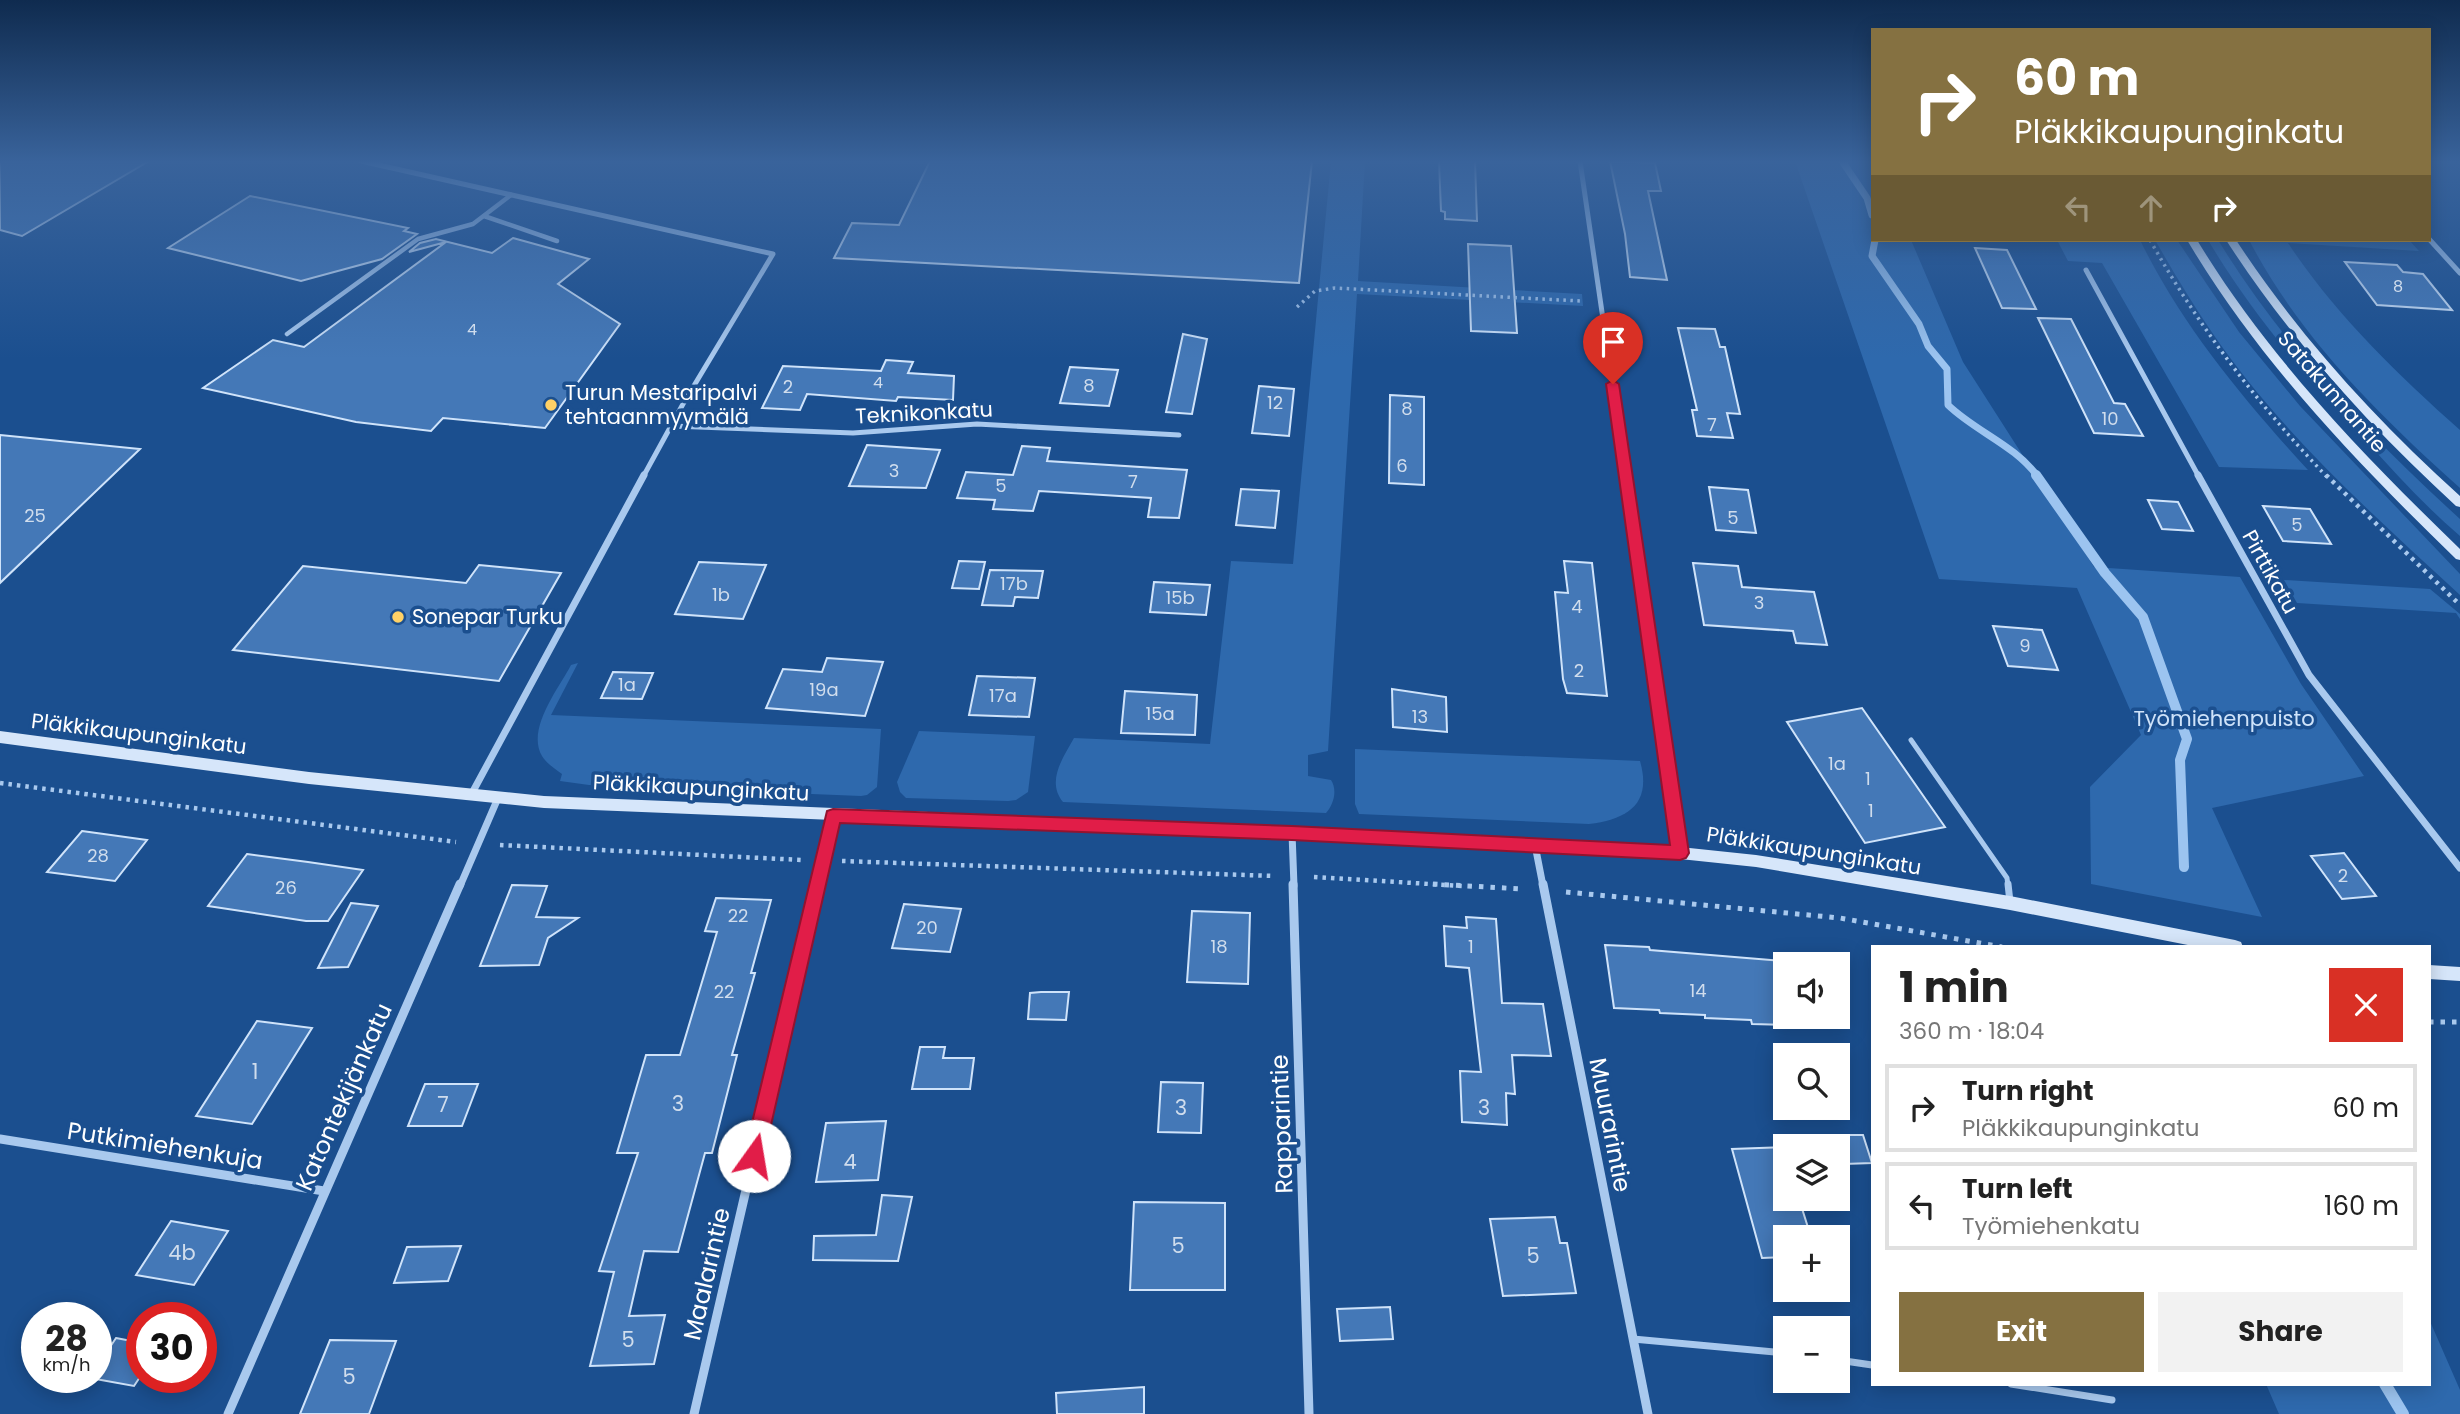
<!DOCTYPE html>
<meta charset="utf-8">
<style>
:root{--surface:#fff;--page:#f2f2f2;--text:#222;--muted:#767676;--line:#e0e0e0;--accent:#857141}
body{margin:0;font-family:Poppins,sans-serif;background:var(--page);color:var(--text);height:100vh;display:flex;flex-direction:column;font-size:26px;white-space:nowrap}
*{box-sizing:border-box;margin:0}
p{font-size:23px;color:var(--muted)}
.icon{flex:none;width:38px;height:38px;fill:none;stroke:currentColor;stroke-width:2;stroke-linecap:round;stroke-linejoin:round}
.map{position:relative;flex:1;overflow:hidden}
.sheet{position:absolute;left:1871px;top:945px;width:560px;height:441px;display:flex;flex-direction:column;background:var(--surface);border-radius:0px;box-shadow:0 4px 18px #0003}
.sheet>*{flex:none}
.guide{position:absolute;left:1871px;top:28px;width:560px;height:214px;border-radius:0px;box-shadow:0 4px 18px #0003;background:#857141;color:#fff;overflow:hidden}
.tools{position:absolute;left:1773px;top:952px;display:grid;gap:14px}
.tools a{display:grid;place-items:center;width:77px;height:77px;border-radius:0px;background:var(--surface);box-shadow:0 4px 18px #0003;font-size:35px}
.speed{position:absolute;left:21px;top:1302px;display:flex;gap:14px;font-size:35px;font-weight:700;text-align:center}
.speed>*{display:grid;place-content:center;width:91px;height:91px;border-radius:50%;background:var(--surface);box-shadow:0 4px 18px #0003;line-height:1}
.speed small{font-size:18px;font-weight:400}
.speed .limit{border:10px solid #d22;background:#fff;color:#111}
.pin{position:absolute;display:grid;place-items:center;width:60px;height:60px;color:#fff;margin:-72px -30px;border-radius:50% 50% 50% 0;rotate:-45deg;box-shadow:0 0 7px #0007}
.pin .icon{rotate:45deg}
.me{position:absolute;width:77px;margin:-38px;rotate:13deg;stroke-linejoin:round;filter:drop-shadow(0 0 5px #0008)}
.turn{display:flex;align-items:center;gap:24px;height:147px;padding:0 28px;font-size:32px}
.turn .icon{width:91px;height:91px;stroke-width:2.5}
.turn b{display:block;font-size:49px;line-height:60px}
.lanes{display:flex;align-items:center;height:66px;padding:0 28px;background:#0003;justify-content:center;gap:35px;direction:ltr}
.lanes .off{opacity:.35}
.round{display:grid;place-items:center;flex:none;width:74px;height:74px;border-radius:0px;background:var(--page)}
.summary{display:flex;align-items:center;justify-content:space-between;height:119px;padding:0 28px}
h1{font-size:42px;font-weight:700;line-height:52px}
.action{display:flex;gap:14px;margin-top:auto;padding:14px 28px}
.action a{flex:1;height:80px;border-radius:0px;background:var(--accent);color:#fff;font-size:28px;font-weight:700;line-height:80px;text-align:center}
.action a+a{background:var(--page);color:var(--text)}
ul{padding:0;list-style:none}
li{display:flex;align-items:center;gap:21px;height:88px;margin:0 14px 10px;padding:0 14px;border:4px solid var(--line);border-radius:0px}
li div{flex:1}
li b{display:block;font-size:26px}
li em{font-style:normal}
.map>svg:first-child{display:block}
</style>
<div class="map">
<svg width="2460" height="1414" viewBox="0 0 2460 1414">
<rect width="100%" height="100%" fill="#1b4f8f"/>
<!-- green -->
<g fill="#2e69ad">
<path d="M1331 161H1365L1358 281 1582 294 1583 306 1357 294 1328 751 1308 755V776L1331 780C1338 791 1333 805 1326 813L1063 802C1046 781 1063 758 1074 738L1210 744 1231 561 1293 564Z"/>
<polygon points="1795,161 1872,161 1872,240 1911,240 1963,362 2094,567 2240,577 2301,684 2364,776 2212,808 2262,917 2091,884 2090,787 2141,735 2077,588 1939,579"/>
<path d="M2057 240H2140C2182 326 2244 400 2308 470L2219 467 2102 263 2068 261Z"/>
<path d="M2155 240H2177L2239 332 2300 406 2460 574V595C2372 514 2279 431 2211 331 2191 302 2173 271 2155 240Z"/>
<path d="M2208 240H2218C2283 346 2368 435 2460 519V536C2426 507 2396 474 2366 441 2307 378 2252 314 2208 240Z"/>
<path d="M2249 240H2409L2419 251 2288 243C2335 314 2396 373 2460 430V488C2379 415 2300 338 2249 240Z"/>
<polygon points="2284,580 2430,589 2460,614 2460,619 2456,613 2297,603"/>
<path d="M578 663 551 715 881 729 877 787 867 795 861 796 589 785 560 781 562 774C555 769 546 763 542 756 526 729 559 688 571 665Z"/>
<polygon points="919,731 1035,736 1028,792 1016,800 1008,801 906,798 900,792 897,782"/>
<path d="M1355 749 1640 761C1652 803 1629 819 1589 824L1359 814 1355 804Z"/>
<polygon points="2429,1319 2460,1390 2460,1414 2279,1414 2266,1384 2429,1384"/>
</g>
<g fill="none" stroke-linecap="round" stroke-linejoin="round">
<!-- stream-far2 -->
<g stroke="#9cc4f0" stroke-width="7">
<polyline points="1842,161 1867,198 1872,215"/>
<path d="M1875 240 1872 256 1919 324 1928 346 1947 369 1948 405C1976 432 2015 445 2038 477"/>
</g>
<!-- stream-far1 -->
<polyline stroke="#9cc4f0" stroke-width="10" points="2036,475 2105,573 2143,617 2187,739 2180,760 2184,867"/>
<!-- stream -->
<polyline stroke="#9cc4f0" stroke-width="12" points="2385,1384 2403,1414"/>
</g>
<!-- building -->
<g fill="#4478b7" stroke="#cfe3fa" stroke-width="2">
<polygon points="0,161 149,161 22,236 0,230"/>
<polygon points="930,161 1312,161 1299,283 834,258 852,223 899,225"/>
<polygon points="1439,161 1475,161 1477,221 1445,219 1445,212 1441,211"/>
<polygon points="1610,161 1655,163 1661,191 1648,191 1667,280 1630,277 1625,234"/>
<polygon points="250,196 408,228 404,231 417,234 382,259 301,281 168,248"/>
<polygon points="513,238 589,259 558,284 620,324 545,428 443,418 431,431 356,422 203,388 273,340 304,347 446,242 409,252 420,243 436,239 492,253"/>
<polygon points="1468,244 1511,246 1517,333 1471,331"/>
<polygon points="1975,248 2007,250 2036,309 2002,308"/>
<polygon points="2345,262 2397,265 2403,272 2423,274 2452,310 2377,305"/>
<polygon points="2038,318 2071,319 2114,403 2125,404 2143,436 2094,433"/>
<polygon points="1678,328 1715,329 1720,347 1725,347 1740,414 1727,413 1733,438 1697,436 1692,410 1697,410"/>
<polygon points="1183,334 1207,339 1192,414 1166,412"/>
<polygon points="886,360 913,362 908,373 954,376 953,400 898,397 896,401 807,394 800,410 762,408 783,366 881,371"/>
<polygon points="1070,367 1118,370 1109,406 1060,403"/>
<polygon points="1259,386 1294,389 1289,436 1252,433"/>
<polygon points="1390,395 1424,397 1424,485 1389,483"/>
<polygon points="0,435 140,449 0,583"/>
<polygon points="867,445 940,450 926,488 849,486"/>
<polygon points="1022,446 1050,448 1047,461 1187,470 1179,518 1148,517 1151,498 1039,491 1033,511 993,509 995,500 957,498 966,472 1013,475"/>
<polygon points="1709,487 1748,490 1756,533 1716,530"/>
<polygon points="1241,489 1279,491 1275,528 1236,525"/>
<polygon points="2148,500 2178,502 2193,531 2162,529"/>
<polygon points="2263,506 2310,509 2331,544 2283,541"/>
<polygon points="959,561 985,562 979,589 952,588"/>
<polygon points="1564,561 1592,563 1607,696 1567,693 1563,679 1555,592 1568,593"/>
<polygon points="699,562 766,565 743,619 675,614"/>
<polygon points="1693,563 1738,566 1742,587 1814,592 1827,645 1796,643 1793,631 1704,625"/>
<polygon points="479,565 561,573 499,681 233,650 303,566 466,583"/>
<polygon points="990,570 1043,571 1038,598 1015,597 1013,606 982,605"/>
<polygon points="1154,582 1210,585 1206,615 1150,612"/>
<polygon points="1993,626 2042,630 2058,670 2008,666"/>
<polygon points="827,658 883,662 865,716 766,708 783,669 822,672"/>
<polygon points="613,672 648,673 653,673 642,699 601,698"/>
<polygon points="977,676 1035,678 1029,717 969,715"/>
<polygon points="1392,689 1446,697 1447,732 1393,727"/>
<polygon points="1125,691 1197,695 1195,735 1121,733"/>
<polygon points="1862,708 1945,827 1865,843 1787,722"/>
<polygon points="82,831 147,840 115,881 47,872"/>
<polygon points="2344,853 2376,896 2342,899 2311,856"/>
<polygon points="247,854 308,862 363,870 328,921 306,921 208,906"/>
<polygon points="512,885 547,886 536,917 578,918 548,938 539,965 480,966"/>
<polygon points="716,898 771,900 751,973 755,973 732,1055 737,1055 712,1153 705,1153 678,1252 644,1251 629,1316 665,1315 654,1364 590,1366 614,1272 599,1271 638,1153 617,1153 646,1055 680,1055 717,932 705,931"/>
<polygon points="351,903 378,906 348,967 318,968"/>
<polygon points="904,904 961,909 950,952 892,948"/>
<polygon points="1192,911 1250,913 1248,984 1187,982"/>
<polygon points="1466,917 1496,919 1502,1003 1543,1004 1551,1056 1512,1055 1515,1094 1506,1093 1507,1125 1462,1122 1460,1071 1481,1072 1469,968 1446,966 1444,926 1467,928"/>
<polygon points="1605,945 1649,947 1650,950 1782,961 1785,974 1785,1025 1752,1024 1751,1020 1705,1018 1705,1015 1660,1013 1659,1010 1614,1008"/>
<polygon points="1041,992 1069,992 1066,1020 1028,1019 1030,993"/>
<polygon points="257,1021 312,1028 252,1124 196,1116"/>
<polygon points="920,1047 945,1047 943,1058 974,1058 970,1089 912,1089"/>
<polygon points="1161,1082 1203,1083 1201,1133 1158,1132"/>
<polygon points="425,1084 478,1084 462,1126 408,1126"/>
<polygon points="886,1121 878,1180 816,1182 826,1123"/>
<polygon points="1835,1135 1863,1135 1872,1163 1844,1164"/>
<polygon points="1785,1147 1785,1199 1799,1199 1811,1237 1785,1237 1785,1257 1762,1258 1732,1149"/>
<polygon points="882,1195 912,1197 898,1261 813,1260 814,1236 876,1235"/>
<polygon points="1134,1202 1225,1203 1225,1290 1130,1290"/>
<polygon points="1555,1217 1560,1243 1567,1243 1576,1293 1503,1296 1490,1219"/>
<polygon points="171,1221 228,1231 194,1285 136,1275"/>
<polygon points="461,1246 448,1281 394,1283 407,1247"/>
<polygon points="1390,1307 1393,1339 1340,1341 1337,1309"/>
<polygon points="116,1338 142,1343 142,1374 134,1386 90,1378 96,1377 96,1368"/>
<polygon points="330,1340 396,1341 369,1414 300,1414"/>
<polygon points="1144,1387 1144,1414 1057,1414 1056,1393"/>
</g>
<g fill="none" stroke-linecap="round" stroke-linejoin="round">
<!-- path-far2 -->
<g stroke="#a9c9ee" stroke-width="3.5" stroke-dasharray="2.5 4.5" stroke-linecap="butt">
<path d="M2150 240C2200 329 2257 403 2327 477"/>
<polyline points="1297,307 1315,291 1335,288 1580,301"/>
</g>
<!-- path-far1 -->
<g stroke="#a9c9ee" stroke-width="4.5" stroke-dasharray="3.5 5" stroke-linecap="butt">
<polyline points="2326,475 2460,605"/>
<polyline points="0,783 456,842"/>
<polyline points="500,845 802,860"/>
<polyline points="842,861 1274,876"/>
<polyline points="1314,877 1463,886"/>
</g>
<!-- path -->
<g stroke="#a9c9ee" stroke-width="5" stroke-dasharray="4.5 7" stroke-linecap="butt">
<polyline points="1433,884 1522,889"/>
<polyline points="1566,892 1840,918 2002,947"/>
<polyline points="2429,1022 2460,1022"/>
</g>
<!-- lane-far2 -->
<g stroke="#a9c9ee" stroke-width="4.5">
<polyline points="484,216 557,241"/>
<polyline points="287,334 418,239 473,224 511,195"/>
</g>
<!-- lane-far1 -->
<polyline stroke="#a9c9ee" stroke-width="5" points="1911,740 2007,878 2008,886"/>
<!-- lane -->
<g stroke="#a9c9ee" stroke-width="7">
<polyline points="2008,884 2010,902"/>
<polyline points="1633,1339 1785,1353"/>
<polyline points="1838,1360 1872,1365"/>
<polyline points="2011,1384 2112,1400"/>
</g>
<!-- street-far2 -->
<g stroke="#a9c9ee" stroke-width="5">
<polyline points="361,161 773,254 683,404 643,477"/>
<polyline points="1580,161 1626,477"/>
<polyline points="2429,239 2460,273"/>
<polyline points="2086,270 2199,477"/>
<polyline points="672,426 853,433 977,424 1179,435"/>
</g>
<!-- street-far1 -->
<g stroke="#a9c9ee" stroke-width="7">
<polyline points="1625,475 1680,853"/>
<polyline points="2198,475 2309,675 2460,868"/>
<polyline points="471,795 644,475"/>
<polyline points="1292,833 1294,886"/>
<polyline points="1535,845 1543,886"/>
<polyline points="460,886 498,798"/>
<polyline points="817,886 833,816"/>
</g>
<!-- street -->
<g stroke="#a9c9ee" stroke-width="9">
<polyline points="1293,884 1309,1414"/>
<polyline points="1543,884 1648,1414"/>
<polyline points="0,1139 324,1191"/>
<polyline points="228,1414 460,884"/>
<polyline points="694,1414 817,884"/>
</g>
<!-- secondary -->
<g fill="#d6e6fa" fill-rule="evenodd">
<path d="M2187 240H2197C2268 357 2362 454 2460 549V560L2456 559C2355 461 2259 361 2187 240Z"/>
<path d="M2226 240H2236C2299 336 2375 419 2460 496V507L2456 506C2368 425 2291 340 2226 240Z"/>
<polygon points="0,731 309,772 544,796 1292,827 1680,847 1756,855 2010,896 2235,940 2241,942 2243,947 2198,947 2010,910 1756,867 1680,859 1292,839 544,808 309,784 0,743"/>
<polygon points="2429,965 2460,967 2460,981 2429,979"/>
</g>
</g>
<!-- sky -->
<linearGradient id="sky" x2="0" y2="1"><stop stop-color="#0f2b4f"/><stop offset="0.45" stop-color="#39639b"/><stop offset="1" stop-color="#39639b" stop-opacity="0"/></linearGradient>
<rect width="2460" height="359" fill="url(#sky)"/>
<!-- route -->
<polygon fill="#e11d48" stroke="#92132f" stroke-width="2" points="1613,380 1619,384 1689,853 1686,858 1680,860 1292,840 840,823 764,1156 761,1163 754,1165 747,1163 744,1156 827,811 833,809 1292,826 1670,845 1606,384"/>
<!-- markers -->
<g fill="#ffd166" stroke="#1b4f8f" stroke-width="2.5">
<circle cx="551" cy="405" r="7"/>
<circle cx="398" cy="617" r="7"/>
</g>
<g text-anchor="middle" stroke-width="7" stroke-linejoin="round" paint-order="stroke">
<!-- far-number labels -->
<g font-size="16" fill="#d0dded">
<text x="2398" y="292">8</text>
<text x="472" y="335">4</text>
<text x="878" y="388">4</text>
</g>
<!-- number labels -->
<g font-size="18" fill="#d0dded">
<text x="1089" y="392">8</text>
<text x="788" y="393">2</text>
<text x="1275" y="409">12</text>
<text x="1407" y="415">8</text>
<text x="2110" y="425">10</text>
<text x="1712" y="431">7</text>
<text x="1402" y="472">6</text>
<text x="894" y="477">3</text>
<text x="1133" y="488">7</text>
<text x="1001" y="492">5</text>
<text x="35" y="522">25</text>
<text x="1733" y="524">5</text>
<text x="2297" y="531">5</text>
<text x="1014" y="590">17b</text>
<text x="721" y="601">1b</text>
<text x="1180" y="604">15b</text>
<text x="1759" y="609">3</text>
<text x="1577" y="613">4</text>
<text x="2025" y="652">9</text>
<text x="1579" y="677">2</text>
<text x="627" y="691">1a</text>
<text x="824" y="696">19a</text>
<text x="1003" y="702">17a</text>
<text x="1160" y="720">15a</text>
<text x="1420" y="723">13</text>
<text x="1837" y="770">1a</text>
<text x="1868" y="785">1</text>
<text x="1871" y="817">1</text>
<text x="98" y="862">28</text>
<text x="2343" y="882">2</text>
<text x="286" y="894">26</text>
<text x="738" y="922">22</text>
<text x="927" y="934">20</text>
<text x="1219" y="953">18</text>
<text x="1471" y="953">1</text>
<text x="1698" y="997">14</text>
<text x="724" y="998">22</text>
</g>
<!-- street labels -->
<g font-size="21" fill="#fff" stroke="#1b4f8f">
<text transform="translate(2332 392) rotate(49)" y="7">Satakunnantie</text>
<text transform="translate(924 413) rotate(-3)" y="7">Teknikonkatu</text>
<text transform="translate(2270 572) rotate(61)" y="7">Pirttikatu</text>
<text transform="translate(139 734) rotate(7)" y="7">Pläkkikaupunginkatu</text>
<text transform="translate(701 788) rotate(3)" y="7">Pläkkikaupunginkatu</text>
<text transform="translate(1814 851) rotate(9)" y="7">Pläkkikaupunginkatu</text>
</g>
<!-- poi labels -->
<g font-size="21" fill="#fff" stroke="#1b4f8f" text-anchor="start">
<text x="565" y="400">Turun Mestaripalvi<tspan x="565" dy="24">tehtaanmyymälä</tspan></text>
<text x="412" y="624">Sonepar Turku</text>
</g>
<!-- park labels -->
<g font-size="21" fill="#cfe3fa" stroke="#1b4f8f">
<text x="2224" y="726">Työmiehenpuisto</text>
</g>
<!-- near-number labels -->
<g font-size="21" fill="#d0dded">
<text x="255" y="1079">1</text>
<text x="678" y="1111">3</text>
<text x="443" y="1112">7</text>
<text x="1181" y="1115">3</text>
<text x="1484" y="1115">3</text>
<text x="850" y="1169">4</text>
<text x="1178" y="1253">5</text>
<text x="182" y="1260">4b</text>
<text x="1533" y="1263">5</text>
<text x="628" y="1347">5</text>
<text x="349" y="1384">5</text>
</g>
<!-- near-street labels -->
<g font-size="24" fill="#fff" stroke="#1b4f8f">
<text transform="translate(344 1097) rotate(-66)" y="8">Katontekijänkatu</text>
<text transform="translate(1282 1124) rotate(-92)" y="8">Rapparintie</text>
<text transform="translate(1610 1125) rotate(79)" y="8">Muurarintie</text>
<text transform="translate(165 1146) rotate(9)" y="8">Putkimiehenkuja</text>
<text transform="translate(707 1274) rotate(-77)" y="8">Maalarintie</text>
</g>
</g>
</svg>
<div class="tools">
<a><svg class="icon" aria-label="sound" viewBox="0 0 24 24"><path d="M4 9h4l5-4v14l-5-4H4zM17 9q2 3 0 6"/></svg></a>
<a><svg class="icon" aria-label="search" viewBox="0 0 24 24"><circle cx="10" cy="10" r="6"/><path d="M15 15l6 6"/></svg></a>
<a><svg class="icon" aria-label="layers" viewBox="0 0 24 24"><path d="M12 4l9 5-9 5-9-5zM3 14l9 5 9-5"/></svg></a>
<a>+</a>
<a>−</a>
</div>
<div class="speed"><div>28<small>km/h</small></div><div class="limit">30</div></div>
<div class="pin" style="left:1613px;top:384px;background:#d93025"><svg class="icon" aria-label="arrive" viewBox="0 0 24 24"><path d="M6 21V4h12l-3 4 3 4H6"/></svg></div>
<svg class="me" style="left:754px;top:1156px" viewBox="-20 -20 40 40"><circle r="19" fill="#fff"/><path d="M0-13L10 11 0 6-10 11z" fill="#e11d48"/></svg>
<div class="guide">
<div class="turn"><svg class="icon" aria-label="right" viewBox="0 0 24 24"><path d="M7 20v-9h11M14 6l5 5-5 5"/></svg><div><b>60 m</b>Pläkkikaupunginkatu</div></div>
<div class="lanes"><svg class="icon off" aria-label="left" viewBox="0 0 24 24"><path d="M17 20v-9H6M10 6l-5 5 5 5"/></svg><svg class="icon off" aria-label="ahead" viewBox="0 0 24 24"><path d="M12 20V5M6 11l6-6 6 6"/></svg><svg class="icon" aria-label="right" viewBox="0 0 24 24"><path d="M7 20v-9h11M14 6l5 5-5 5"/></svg></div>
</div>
<section class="sheet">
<div class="summary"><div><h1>1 min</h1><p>360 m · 18:04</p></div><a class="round" style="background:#d93025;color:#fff"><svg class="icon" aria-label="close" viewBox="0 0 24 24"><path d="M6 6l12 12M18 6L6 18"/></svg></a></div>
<ul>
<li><svg class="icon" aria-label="right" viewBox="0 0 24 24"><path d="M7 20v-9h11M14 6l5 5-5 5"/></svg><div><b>Turn right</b><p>Pläkkikaupunginkatu</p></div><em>60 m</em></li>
<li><svg class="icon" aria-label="left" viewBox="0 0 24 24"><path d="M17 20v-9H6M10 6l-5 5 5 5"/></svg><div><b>Turn left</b><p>Työmiehenkatu</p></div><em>160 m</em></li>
</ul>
<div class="action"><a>Exit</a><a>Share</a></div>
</section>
</div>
